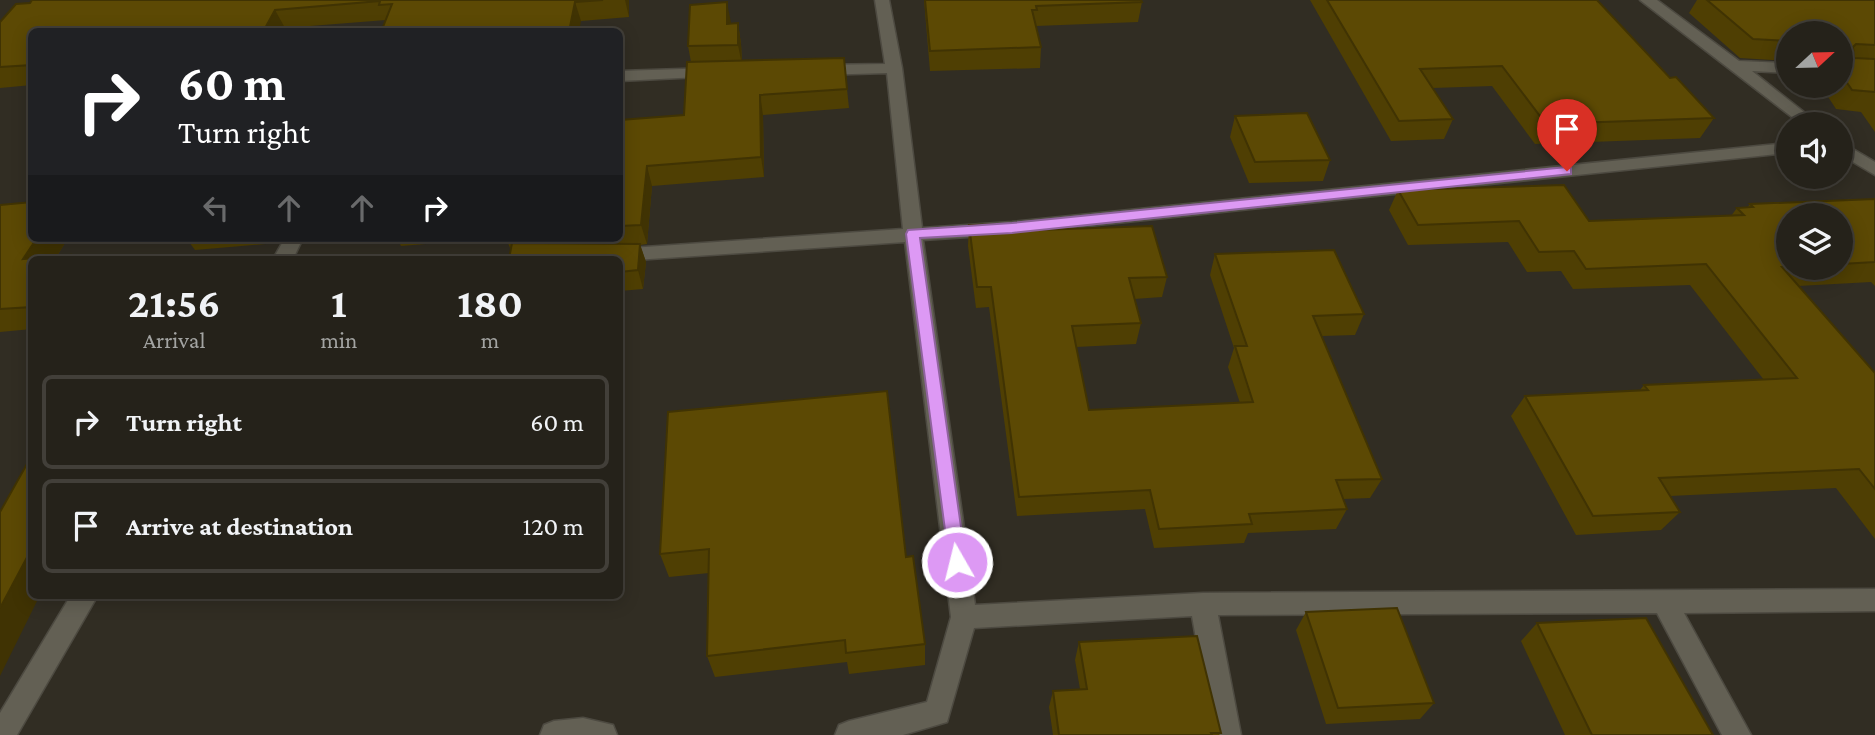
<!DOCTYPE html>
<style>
:root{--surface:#25221a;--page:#312f27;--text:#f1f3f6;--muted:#a3a4a2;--line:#423f39}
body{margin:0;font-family:"Crimson Pro",serif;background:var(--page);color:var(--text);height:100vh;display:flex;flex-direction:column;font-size:26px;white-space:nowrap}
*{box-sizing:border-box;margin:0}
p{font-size:23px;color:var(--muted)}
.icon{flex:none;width:38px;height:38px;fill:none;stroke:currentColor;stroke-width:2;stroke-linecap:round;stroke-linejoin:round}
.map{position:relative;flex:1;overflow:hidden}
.panel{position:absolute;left:28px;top:256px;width:595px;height:343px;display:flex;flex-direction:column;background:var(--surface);border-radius:10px;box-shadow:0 4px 18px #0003,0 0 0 2px var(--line)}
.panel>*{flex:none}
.banner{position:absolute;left:28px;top:28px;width:595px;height:214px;border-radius:10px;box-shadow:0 4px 18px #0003,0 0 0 2px var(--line);background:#202124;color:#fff;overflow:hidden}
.needle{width:46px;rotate:68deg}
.tools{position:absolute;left:1776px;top:21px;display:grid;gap:14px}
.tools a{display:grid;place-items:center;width:77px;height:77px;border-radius:50%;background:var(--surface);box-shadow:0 4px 18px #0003,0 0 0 2px var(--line);font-size:35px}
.pin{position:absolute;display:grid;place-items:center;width:60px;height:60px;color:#fff;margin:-72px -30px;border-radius:50% 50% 50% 0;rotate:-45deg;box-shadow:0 0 7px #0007}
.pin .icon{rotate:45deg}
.me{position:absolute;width:77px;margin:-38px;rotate:352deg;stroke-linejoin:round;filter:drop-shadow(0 0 5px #0008)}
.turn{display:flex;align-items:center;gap:24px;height:147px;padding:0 35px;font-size:32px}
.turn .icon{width:91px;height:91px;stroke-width:2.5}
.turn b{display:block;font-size:49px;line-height:60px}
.lanes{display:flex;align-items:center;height:66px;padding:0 35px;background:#0003;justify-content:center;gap:35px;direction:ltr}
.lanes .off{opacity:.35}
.eta{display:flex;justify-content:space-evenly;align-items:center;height:119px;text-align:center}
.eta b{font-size:42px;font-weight:700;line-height:49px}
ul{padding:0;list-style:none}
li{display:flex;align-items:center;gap:21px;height:94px;margin:0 14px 10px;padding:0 21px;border:4px solid var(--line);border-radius:10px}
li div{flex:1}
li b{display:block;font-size:26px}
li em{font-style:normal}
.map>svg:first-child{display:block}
</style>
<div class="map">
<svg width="1875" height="735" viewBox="0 0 1875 735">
<rect width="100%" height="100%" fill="#312d23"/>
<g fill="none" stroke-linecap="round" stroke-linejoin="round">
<defs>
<g id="minor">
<polygon points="875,0 889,0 902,68 922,228 1012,222 1788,143 1788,153 1012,234 923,240 975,605 1203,593 1875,589 1875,611 1684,613 1751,735 1722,735 1657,613 1218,615 1241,735 1213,735 1192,616 974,628 947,722 903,735 835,735 839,725 849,721 927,702 951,617 905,242 620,261 620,259 609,259 607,255 609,250 616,249 903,229 887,73 819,75 811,70 819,65 885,64"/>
<polygon points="1640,0 1657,0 1739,61 1788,63 1788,73 1752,71 1819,124 1801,124"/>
<polygon points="713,68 719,70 721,73 719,76 620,81 620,71"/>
<polygon points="1841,142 1875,162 1875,175 1841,155"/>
<polygon points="285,238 303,238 293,259 273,259"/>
<polygon points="71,595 98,595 17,735 0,735 0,713"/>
<polygon points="583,718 613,725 617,735 540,735 544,725 554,721"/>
</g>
</defs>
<!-- minor casing -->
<use href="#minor" stroke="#4d4a41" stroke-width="3"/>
<!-- minor -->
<use href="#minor" fill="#636054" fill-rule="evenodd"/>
</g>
<!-- wall -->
<g fill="#4f3f03" fill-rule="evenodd">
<polygon points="32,0 629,0 629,17 581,21 386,20 285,28 32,32 32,85 0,88 0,22 30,3"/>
<polygon points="924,0 1141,0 1142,2 1138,22 1036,26 1041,47 1040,68 930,71"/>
<polygon points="1310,0 1597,0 1670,78 1714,118 1700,138 1535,144 1492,86 1433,88 1453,119 1444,139 1391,141"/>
<polygon points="1697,0 1875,0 1875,132 1861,112 1836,109 1821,86 1841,86 1841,33 1788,33 1788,61 1740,58 1689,13"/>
<polygon points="738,23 741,44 742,61 847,89 849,108 763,115 764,177 652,186 647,244 640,245 646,262 643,289 620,291 620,259 510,248 506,238 620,238 620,120 684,115 691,62 688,46 731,24"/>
<polygon points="1235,116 1330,160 1323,181 1249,183 1230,137"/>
<path d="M1398 190 1589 221 1731 216 1737 208H1747L1750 204 1875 199V286L1871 282 1798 286 1875 373V539L1836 488 1670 496 1680 512 1661 530 1576 535 1511 416 1525 396 1640 390 1644 385 1764 380 1690 285 1573 289 1561 271 1527 272 1508 242 1408 245 1389 210ZM1788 215H1841V268H1788Z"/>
<polygon points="0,205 32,238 68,238 57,256 32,259 32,329 0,332"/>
<polygon points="969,225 1010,231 1167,277 1162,297 1134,299 1141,323 1136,344 1076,347 1089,410 1240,403 1228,367 1234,348 1210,275 1215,254 1364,314 1355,335 1322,336 1382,479 1370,498 1343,499 1347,509 1336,529 1248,533 1244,543 1154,548 1145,509 1017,516 989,307 976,308 968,246"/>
<polygon points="186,238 280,238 277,243 195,250"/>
<polygon points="397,238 499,238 401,246"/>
<polygon points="668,412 906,557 925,644 925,665 849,674 847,662 715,677 707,656 709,573 669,577 660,554"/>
<polygon points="1306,612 1434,703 1420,719 1326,724 1296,630"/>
<polygon points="1537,623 1713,735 1565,735 1521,641"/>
<polygon points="1079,642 1221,733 1219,735 1053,735 1049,707 1053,691 1080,689 1075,660"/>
</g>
<!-- shaded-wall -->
<g fill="#403303">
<polygon points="625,0 629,0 629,17"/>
<polygon points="575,2 581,21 579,32 569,32"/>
<polygon points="727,2 731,23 731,45 727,24"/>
<polygon points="275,10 285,28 283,32 263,32"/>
<polygon points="738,23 741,44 742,65 738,45"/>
<polygon points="760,95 763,115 764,177 761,157"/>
<polygon points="647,166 652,186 647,244 641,225"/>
<polygon points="37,238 68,238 55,259 23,259"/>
<polygon points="640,244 646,262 643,289 638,270"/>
<polygon points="32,548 32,595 40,595 0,676 0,608"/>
</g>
<!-- building -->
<g fill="#5c4904" stroke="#403303" stroke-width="2">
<polygon points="32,0 603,0 575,2 569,32 381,32 392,4 379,5 380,1 275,10 263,32 32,32 32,65 0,67 0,22 16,4 30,3"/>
<polygon points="925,0 1141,0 1142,2 1036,6 1037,10 1032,10 1041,47 930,51"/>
<polygon points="1327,0 1597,0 1670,78 1676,77 1714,118 1546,124 1502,66 1420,69 1453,119 1399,121"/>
<polygon points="1707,0 1875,0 1875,45 1856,44 1853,47 1854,58 1875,59 1875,92 1852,90 1841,74 1841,33 1788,33 1788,41 1753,39"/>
<polygon points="727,2 727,24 738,23 738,45 688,46 690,5"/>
<polygon points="844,58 847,89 760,95 761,157 647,166 641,225 620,226 620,120 684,115 687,62"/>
<polygon points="1307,113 1330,160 1255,162 1235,116"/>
<polygon points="1564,185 1589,221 1744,215 1737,208 1753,207 1750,204 1875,199 1875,262 1841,264 1841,215 1788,215 1788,267 1782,267 1875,373 1875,489 1859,469 1659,478 1680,512 1593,516 1525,396 1648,390 1644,385 1797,378 1706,264 1586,269 1574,251 1539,252 1519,221 1418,225 1398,190"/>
<polygon points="32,202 32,238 37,238 23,259 70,255 67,259 32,259 32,307 0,309 0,205"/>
<polygon points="1009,224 1010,231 1152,226 1167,277 1129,278 1141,323 1072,326 1089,410 1253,402 1235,346 1247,346 1215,254 1334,250 1364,314 1313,316 1382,479 1336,480 1347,509 1249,514 1252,524 1159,529 1150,490 1019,497 991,287 977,287 969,225"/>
<polygon points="512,243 640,244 638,270 620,272 620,259 509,259"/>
<polygon points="887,391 906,557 913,556 925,644 846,653 845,640 707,656 709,549 660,554 668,412"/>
<polygon points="32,455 32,548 0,608 0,512"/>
<polygon points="1397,608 1434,703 1338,708 1306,612"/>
<polygon points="1646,618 1713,735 1592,735 1537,623"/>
<polygon points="1197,636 1221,733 1211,733 1212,735 1059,735 1053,691 1087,689 1079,642"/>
</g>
<!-- route -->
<polygon fill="#dd99f4" stroke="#90639f" stroke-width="2" points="1567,167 1571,168 1571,174 1012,233 920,238 966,562 963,568 957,571 950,568 906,234 908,230 1012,223"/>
</svg>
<div class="tools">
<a><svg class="needle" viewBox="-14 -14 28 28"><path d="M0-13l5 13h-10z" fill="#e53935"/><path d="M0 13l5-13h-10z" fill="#a3a4a2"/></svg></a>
<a><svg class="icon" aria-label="sound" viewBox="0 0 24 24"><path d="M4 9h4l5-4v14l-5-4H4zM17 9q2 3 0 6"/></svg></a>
<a><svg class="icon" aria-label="layers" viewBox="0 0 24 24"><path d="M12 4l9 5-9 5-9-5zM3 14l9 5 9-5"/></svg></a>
</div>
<div class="pin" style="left:1567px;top:171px;background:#d93025"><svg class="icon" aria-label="arrive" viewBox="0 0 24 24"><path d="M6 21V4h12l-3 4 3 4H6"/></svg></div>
<svg class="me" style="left:957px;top:562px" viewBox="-20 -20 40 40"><circle r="17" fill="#dd99f4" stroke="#fff" stroke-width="3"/><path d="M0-11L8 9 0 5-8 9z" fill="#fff"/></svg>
<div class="banner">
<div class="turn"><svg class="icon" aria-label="right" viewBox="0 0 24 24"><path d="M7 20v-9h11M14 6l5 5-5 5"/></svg><div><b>60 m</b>Turn right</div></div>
<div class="lanes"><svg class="icon off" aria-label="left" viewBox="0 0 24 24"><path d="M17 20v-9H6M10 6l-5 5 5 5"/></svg><svg class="icon off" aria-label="ahead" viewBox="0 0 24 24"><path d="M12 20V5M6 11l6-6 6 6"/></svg><svg class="icon off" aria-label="ahead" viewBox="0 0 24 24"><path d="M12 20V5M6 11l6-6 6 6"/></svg><svg class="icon" aria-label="right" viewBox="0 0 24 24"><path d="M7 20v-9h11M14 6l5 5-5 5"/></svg></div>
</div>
<section class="panel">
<div class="eta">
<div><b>21:56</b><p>Arrival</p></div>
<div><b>1</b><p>min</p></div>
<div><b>180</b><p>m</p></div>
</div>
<ul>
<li><svg class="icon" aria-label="right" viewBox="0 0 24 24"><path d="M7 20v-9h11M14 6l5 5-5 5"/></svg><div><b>Turn right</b></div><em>60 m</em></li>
<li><svg class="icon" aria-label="arrive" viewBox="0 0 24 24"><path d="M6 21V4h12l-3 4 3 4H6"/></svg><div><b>Arrive at destination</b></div><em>120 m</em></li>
</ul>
</section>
</div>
